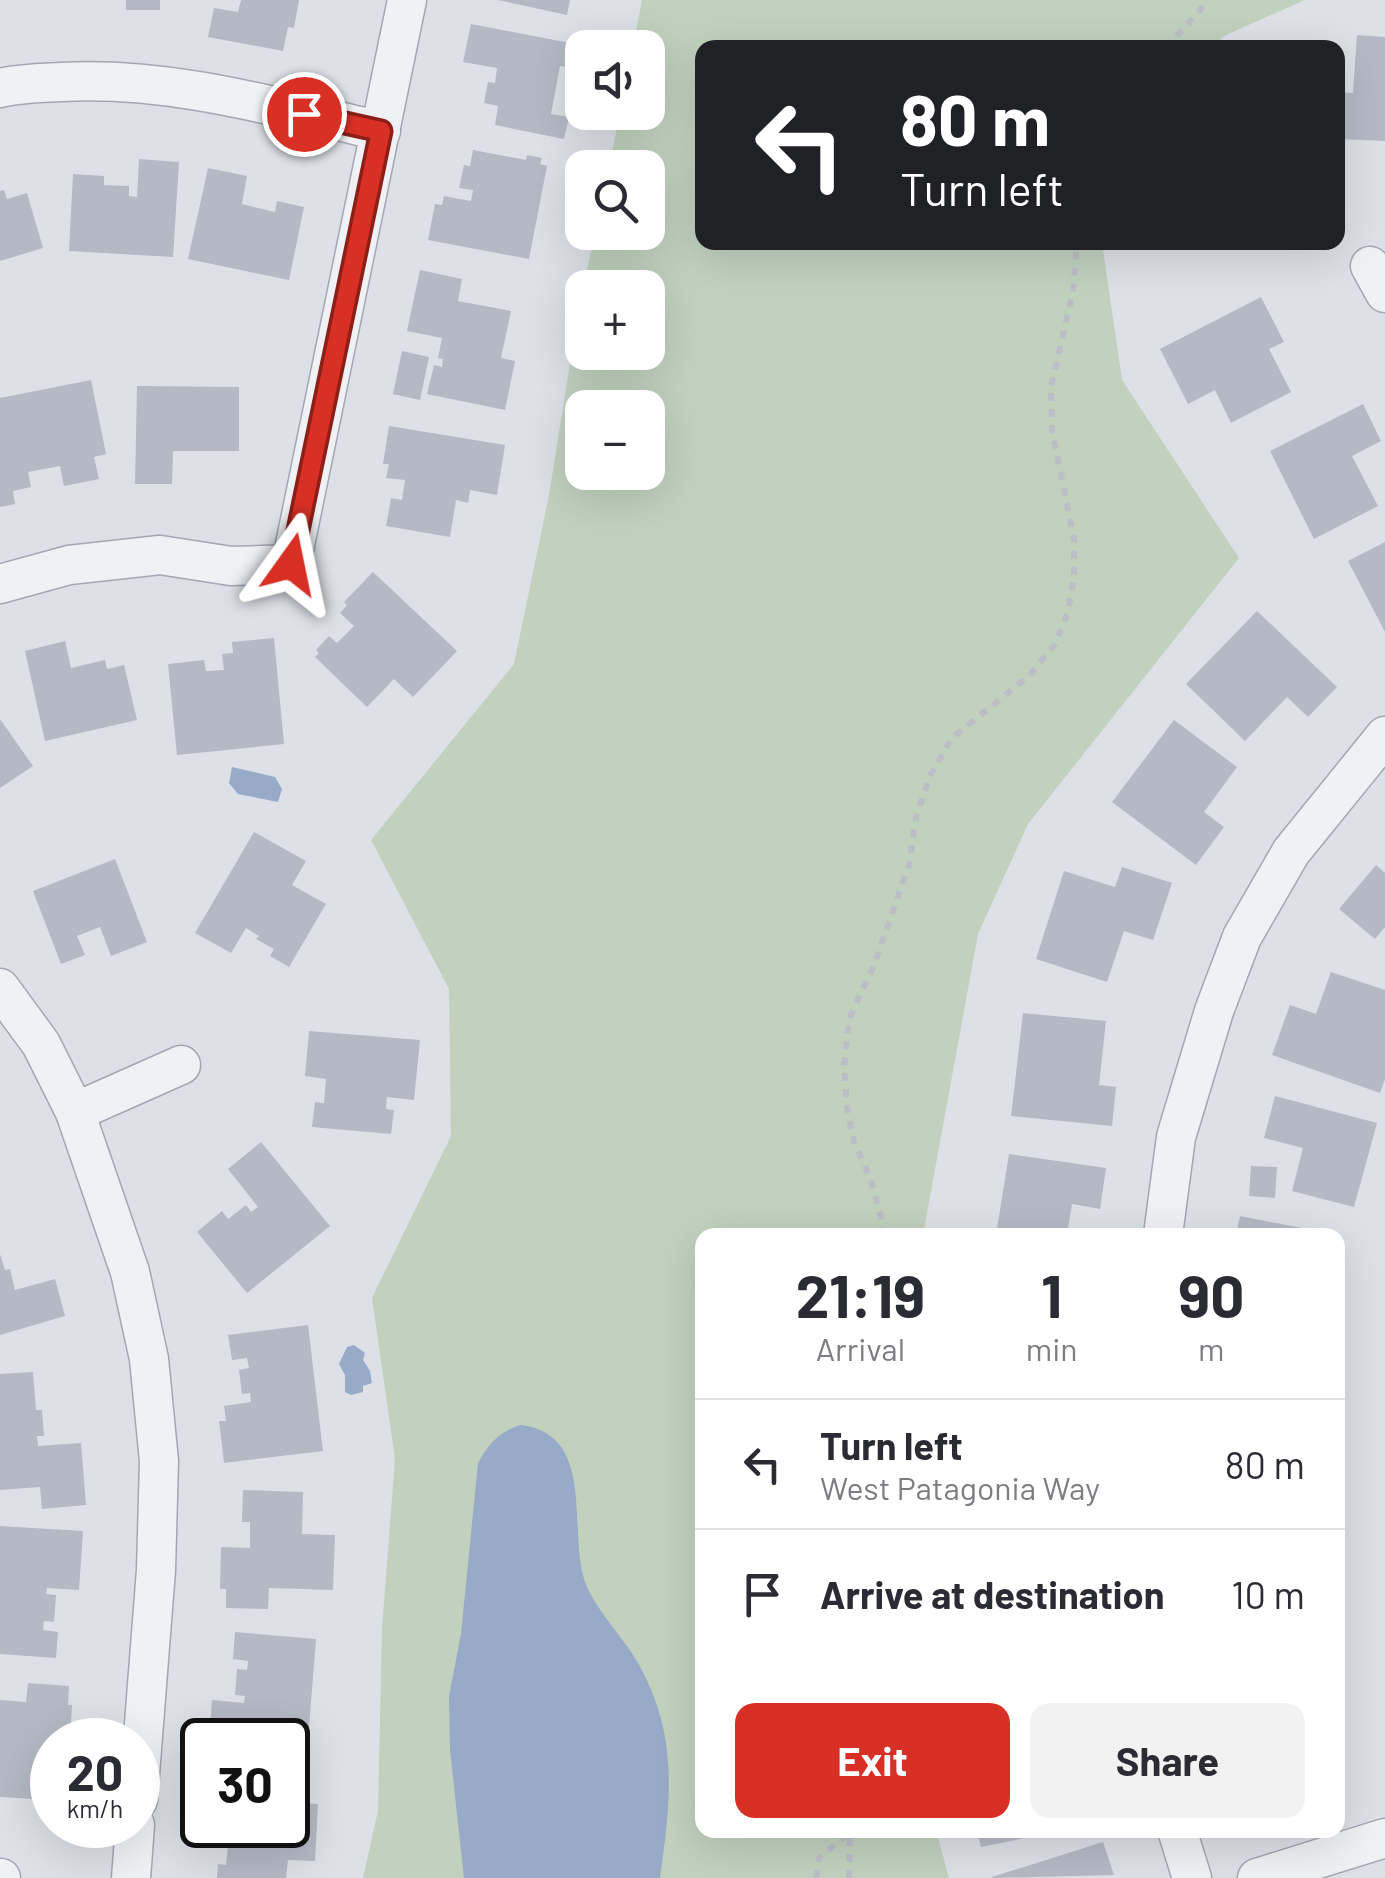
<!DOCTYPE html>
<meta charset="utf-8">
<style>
:root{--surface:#fff;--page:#f2f2f3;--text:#2b2b33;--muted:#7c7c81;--line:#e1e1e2;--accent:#d93025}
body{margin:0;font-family:Barlow,sans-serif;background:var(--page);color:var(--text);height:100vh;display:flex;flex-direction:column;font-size:38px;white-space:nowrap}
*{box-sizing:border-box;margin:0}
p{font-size:32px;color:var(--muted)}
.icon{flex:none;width:55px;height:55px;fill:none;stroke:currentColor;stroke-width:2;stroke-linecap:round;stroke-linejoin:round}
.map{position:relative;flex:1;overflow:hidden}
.drawer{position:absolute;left:695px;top:1228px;width:650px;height:610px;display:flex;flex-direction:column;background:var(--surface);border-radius:20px;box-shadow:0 10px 40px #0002}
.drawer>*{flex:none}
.guide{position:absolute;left:695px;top:40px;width:650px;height:210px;border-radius:20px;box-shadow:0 10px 40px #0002;background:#202124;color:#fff;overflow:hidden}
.tools{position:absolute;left:565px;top:30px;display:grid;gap:20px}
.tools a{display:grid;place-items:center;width:100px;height:100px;border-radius:20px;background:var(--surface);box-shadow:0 10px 40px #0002;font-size:50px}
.speed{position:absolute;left:30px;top:1718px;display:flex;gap:20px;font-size:50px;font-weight:700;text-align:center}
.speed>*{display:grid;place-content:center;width:130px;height:130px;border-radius:50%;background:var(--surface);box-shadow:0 10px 40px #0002;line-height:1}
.speed small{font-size:25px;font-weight:400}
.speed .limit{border:5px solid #111;border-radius:15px;background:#fff;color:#111}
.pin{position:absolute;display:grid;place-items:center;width:85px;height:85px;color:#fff;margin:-42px;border:5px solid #fff;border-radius:50%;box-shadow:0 2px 10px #0007}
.me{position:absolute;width:110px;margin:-55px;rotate:12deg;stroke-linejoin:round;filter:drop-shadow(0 0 8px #0008)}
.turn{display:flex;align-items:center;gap:35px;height:210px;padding:0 40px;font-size:45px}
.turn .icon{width:130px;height:130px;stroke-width:2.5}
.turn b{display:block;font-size:70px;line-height:85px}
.eta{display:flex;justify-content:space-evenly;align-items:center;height:170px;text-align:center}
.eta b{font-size:60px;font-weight:700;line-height:70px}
.action{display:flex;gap:20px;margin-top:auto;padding:20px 40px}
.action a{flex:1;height:115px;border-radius:20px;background:var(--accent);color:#fff;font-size:40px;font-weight:700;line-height:115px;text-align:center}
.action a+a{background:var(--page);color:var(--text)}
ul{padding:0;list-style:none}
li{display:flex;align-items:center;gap:30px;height:130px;padding:0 40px;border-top:2px solid var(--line)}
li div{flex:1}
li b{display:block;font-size:38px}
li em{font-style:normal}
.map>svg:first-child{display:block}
</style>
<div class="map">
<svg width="1385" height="1878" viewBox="0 0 1385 1878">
<rect width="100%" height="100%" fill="#dde0e7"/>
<!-- green -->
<path fill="#c1d1be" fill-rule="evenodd" d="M642 0H1305L1226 35 1211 47 702 48V242L1102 243 1122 380 1239 558 1028 824 978 934 923 1235H702V1830H936L949 1878H363L378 1811 382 1628 395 1459 372 1298 451 1136 449 989 371 840 514 664 549 495 582 288V352H648V288H583L595 233 648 232V168L609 167 620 113 648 112V48L633 47ZM582 408H648V472H582Z"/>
<!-- water -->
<g fill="#97aac8">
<polygon points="232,767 275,777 282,789 278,802 238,794 229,783"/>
<polygon points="354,1345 365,1353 363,1360 370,1371 372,1383 363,1386 363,1392 351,1395 345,1392 345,1375 339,1364 347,1347"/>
<path d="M521 1425C600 1435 565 1537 587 1587 600 1615 623 1637 638 1663 679 1736 671 1799 660 1878H464L450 1750 449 1696 461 1634 478 1463C488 1444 500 1431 521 1425Z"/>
</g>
<!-- building -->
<g fill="#b4b9c4">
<rect x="126" y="0" width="34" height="10"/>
<polygon points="241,0 299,0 294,28 288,27 283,51 208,37 214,8 238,12"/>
<polygon points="498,0 570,0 567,15"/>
<polygon points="471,24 570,43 565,67 560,66 551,114 569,117 564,139 495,125 498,106 484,103 488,82 495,83 497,68 463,62"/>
<polygon points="1357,35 1385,37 1385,141 1338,139 1338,92 1353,93"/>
<polygon points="473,150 526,160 527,155 542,158 540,164 547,166 529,259 428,240 435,204 442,205 444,196 471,201 473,190 459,188 464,165 470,166"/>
<polygon points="139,159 179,162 173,257 69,251 73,174 104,176 104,185 129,186 129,196 137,197"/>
<polygon points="208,168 247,176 242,204 275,212 277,201 304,207 289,280 188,259"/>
<polygon points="4,190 7,199 27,193 43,248 0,261 0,191"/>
<polygon points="420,270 462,279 458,301 511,311 501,358 515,361 505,410 427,394 434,365 442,367 443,359 438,358 442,338 407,331"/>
<polygon points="1261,297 1284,342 1269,349 1291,392 1231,423 1215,390 1188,404 1160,349"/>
<polygon points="402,351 429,357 420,400 393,394"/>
<polygon points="91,380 106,454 94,457 99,479 64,486 60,466 28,472 31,487 13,491 15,504 0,507 0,398"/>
<polygon points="137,386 239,387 239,451 173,451 172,484 135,484"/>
<polygon points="1363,404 1381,441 1352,456 1378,506 1314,539 1270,451"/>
<polygon points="389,426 505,445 497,495 470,490 468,503 456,500 450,537 386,526 391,498 402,500 405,480 386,478 389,464 383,464"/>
<polygon points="1385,542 1385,632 1348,561"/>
<polygon points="373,572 457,651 413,697 394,679 367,707 315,657 319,653 316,650 329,636 337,643 354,626 340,613 347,605 344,602"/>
<polygon points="1257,611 1337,687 1308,717 1287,697 1245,741 1186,684"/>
<polygon points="274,638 284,744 177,755 168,664 204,660 206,671 224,670 222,654 233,653 232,642"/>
<polygon points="65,641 71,668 105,660 107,669 124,665 137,720 45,741 25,651"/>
<polygon points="0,719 33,766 0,788"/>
<polygon points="1174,720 1237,767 1204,812 1224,827 1196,865 1112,802"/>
<polygon points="254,832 306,861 292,885 326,904 289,967 270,956 274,949 256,939 259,936 246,928 231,953 195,933"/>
<polygon points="115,859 147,942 111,956 100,927 77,936 85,955 61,964 33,891"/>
<polygon points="1376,865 1385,873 1385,927 1375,939 1339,909"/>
<polygon points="1122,867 1172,883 1153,940 1124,931 1107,982 1036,959 1064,871 1115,887"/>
<polygon points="1331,972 1385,990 1385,1079 1380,1093 1272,1055 1290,1005 1316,1014"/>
<polygon points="1023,1013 1106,1021 1099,1085 1116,1087 1112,1126 1011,1116"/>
<polygon points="309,1031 420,1040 414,1100 387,1097 386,1109 394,1110 391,1134 312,1127 315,1102 324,1103 326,1079 305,1076"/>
<polygon points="1275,1096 1377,1123 1354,1207 1292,1191 1303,1148 1264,1138"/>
<polygon points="261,1142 330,1226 247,1293 197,1232 222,1211 228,1219 246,1205 251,1212 258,1207 228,1169"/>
<polygon points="1009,1154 1106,1168 1100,1209 1072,1204 1067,1235 996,1235"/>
<polygon points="1251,1166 1277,1167 1275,1198 1249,1196"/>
<polygon points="1240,1216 1327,1233 1327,1235 1236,1235"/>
<polygon points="0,1254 5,1270 10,1269 15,1290 55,1279 65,1316 0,1335"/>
<polygon points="308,1325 323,1451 224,1463 219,1421 226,1421 224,1406 251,1402 250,1393 242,1394 239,1370 249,1368 247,1358 232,1360 228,1335"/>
<polygon points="33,1372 36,1410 42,1410 44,1436 37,1436 38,1446 81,1443 86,1505 42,1509 40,1487 0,1490 0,1374"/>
<polygon points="243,1490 303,1492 302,1534 335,1535 333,1590 269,1588 268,1609 226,1608 226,1589 220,1589 221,1547 250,1548 250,1522 242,1522"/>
<polygon points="0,1526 83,1531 79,1590 47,1588 46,1594 56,1595 54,1622 44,1621 43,1630 58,1632 56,1658 0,1654"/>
<polygon points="235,1632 316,1639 306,1766 288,1765 288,1740 209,1740 212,1700 244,1703 245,1696 235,1695 237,1669 247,1670 248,1661 233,1659"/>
<polygon points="28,1683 69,1686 68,1705 72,1705 70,1740 52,1740 52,1746 44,1746 41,1779 52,1780 51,1800 0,1797 0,1700 26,1702"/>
<polygon points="288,1802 318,1804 315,1861 288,1860 286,1878 217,1878 218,1864 226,1865 229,1836 200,1835 201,1825 288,1825"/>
<polygon points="977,1830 1053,1830 1054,1832 981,1847"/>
<polygon points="1103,1842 1114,1875 992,1878 992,1877"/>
</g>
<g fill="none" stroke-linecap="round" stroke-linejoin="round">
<defs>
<g id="minor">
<path d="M0 88C20 83 40 83 61 82 170 76 276 107 381 131"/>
<polyline points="1370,266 1385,293"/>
<polyline points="0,584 69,565 160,555 231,566 291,564 407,0"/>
<polyline points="0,988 41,1044 75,1112 130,1272 149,1359 159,1461 156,1570 138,1800"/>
<polyline points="75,1112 181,1065"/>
<polyline points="1163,1235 1176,1137 1214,1011 1242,937 1291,852 1385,736"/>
<polyline points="1177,1830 1192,1878"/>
<polyline points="0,1878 1,1878"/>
<polyline points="131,1878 135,1825"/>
<polyline points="1257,1878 1385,1838"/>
</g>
</defs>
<!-- minor casing -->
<use href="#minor" stroke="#a2a7b1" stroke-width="41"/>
<!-- path -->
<g stroke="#bbbec5" stroke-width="6" stroke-dasharray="8 8" stroke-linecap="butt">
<polyline points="1166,48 1209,0"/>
<polyline points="882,1235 883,1224 870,1177 854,1142 847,1107 844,1067 849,1019 874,965 909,865 916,817 930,776 951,739 1031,674 1055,644 1068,612 1074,576 1074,539 1052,430 1051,387 1073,291 1077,242"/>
<polyline points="816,1878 819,1858 850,1832"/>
<polyline points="849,1878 850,1831"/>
</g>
<!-- minor -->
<use href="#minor" stroke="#eff1f5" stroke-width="38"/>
</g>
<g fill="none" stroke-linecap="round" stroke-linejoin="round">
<defs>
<polyline id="route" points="291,564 381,131 304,114"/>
</defs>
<!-- route casing -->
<use href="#route" stroke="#8d1f18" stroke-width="25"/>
<!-- route -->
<use href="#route" stroke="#d93025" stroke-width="18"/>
</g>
</svg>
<div class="tools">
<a><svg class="icon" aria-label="sound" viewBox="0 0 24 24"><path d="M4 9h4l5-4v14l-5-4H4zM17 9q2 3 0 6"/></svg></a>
<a><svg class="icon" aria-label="search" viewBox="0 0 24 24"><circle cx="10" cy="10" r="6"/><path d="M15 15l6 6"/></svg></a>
<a>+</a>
<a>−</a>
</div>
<div class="speed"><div>20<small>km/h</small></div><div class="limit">30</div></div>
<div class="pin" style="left:304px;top:114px;background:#d93025"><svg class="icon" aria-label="arrive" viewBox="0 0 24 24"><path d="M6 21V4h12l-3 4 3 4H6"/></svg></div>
<svg class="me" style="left:291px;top:564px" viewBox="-20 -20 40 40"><path d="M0-17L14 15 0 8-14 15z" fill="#d93025" stroke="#fff" stroke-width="4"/></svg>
<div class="guide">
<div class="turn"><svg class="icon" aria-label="left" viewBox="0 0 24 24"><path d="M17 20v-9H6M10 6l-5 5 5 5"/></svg><div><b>80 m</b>Turn left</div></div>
</div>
<section class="drawer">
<div class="eta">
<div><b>21:19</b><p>Arrival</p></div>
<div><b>1</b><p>min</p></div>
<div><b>90</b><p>m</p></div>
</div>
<ul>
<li><svg class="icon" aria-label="left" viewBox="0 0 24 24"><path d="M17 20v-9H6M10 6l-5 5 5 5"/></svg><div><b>Turn left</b><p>West Patagonia Way</p></div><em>80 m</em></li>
<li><svg class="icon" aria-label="arrive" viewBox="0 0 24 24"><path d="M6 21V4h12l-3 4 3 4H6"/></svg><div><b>Arrive at destination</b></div><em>10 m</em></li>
</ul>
<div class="action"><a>Exit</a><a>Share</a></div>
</section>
</div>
